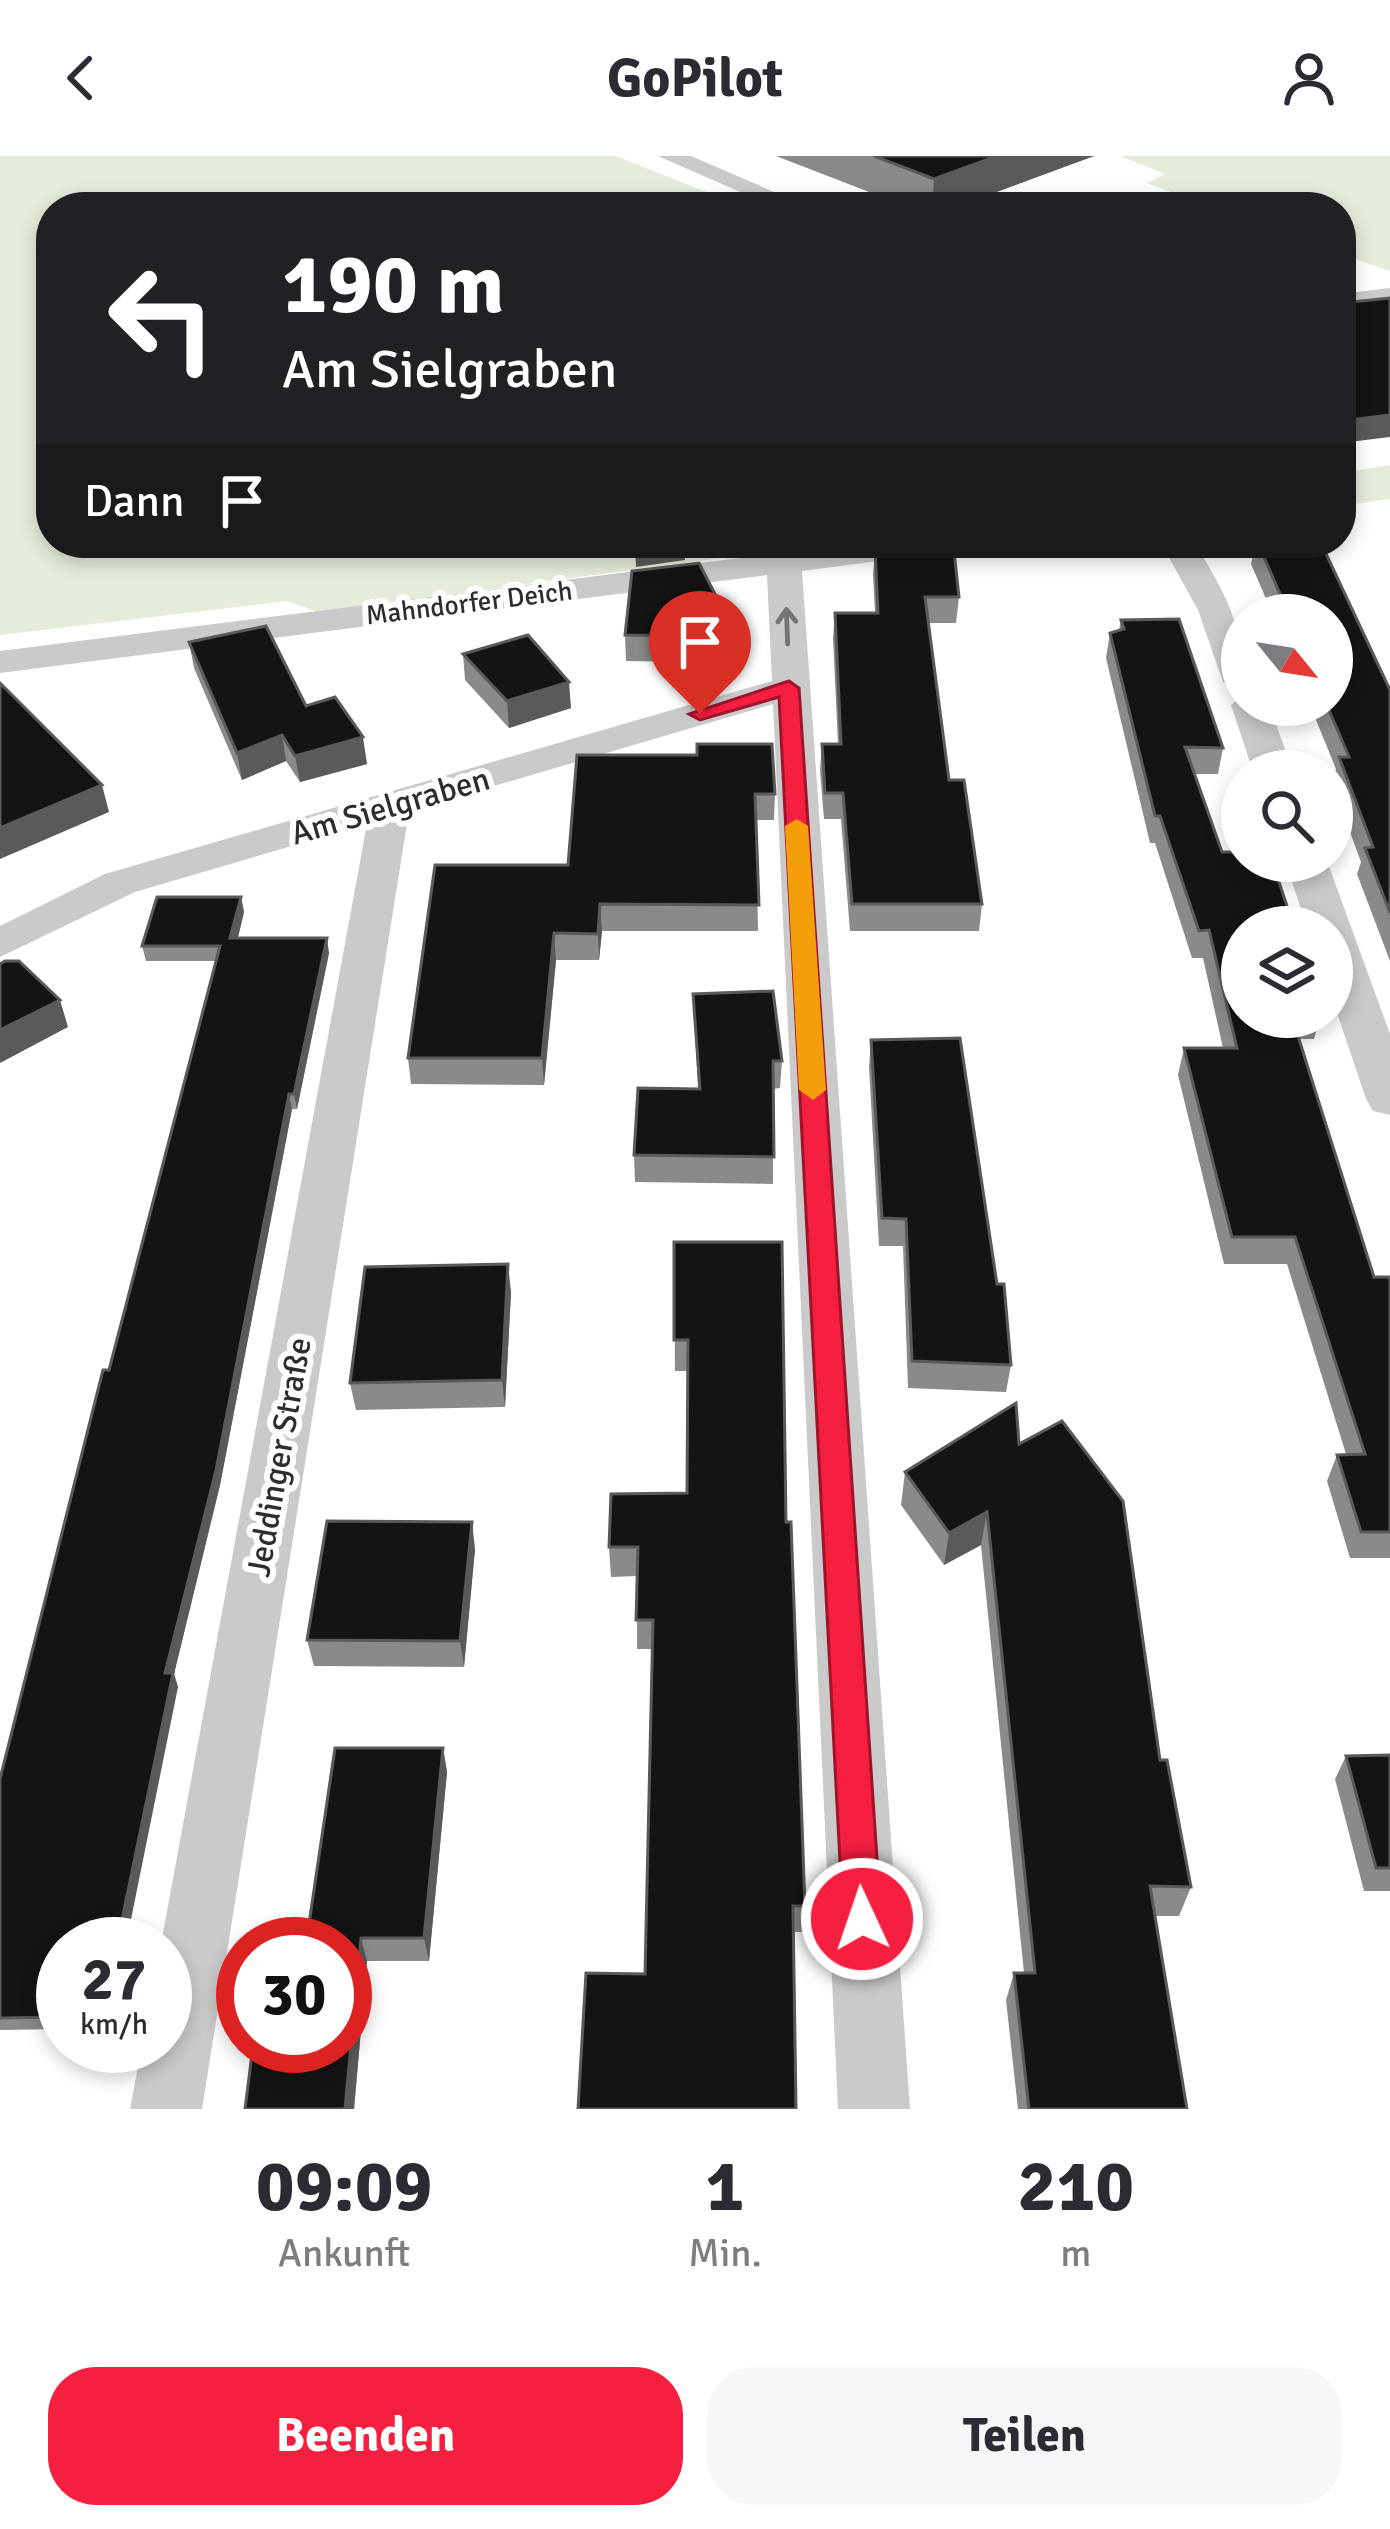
<!DOCTYPE html>
<html lang="de">
<meta charset="utf-8">
<style>
:root{--surface:#fff;--page:#f7f7f7;--text:#2b2b33;--muted:#7c7c81;--accent:#f51f3f}
body{margin:0;font-family:Signika,sans-serif;background:var(--page);color:var(--text);height:100vh;display:flex;flex-direction:column;font-size:45px;white-space:nowrap}
*{box-sizing:border-box;margin:0}
p{font-size:39px;color:var(--muted)}
.icon{flex:none;width:66px;height:66px;fill:none;stroke:currentColor;stroke-width:2;stroke-linecap:round;stroke-linejoin:round}
.map{position:relative;height:1953px;overflow:hidden}
.sheet{display:flex;flex-direction:column;background:var(--surface);flex:1}
.sheet>*{flex:none}
.hud{position:absolute;left:36px;top:36px;width:1320px;height:366px;border-radius:48px;box-shadow:0 6px 18px #0003;background:#202124;color:#fff;overflow:hidden}
.needle{width:78px;rotate:120deg}
.buttons{position:absolute;left:1221px;top:438px;display:grid;gap:24px}
.buttons a{display:grid;place-items:center;width:132px;height:132px;border-radius:50%;background:var(--surface);box-shadow:0 6px 18px #0003;font-size:60px}
.speed{position:absolute;left:36px;top:1761px;display:flex;gap:24px;font-size:60px;font-weight:700;text-align:center}
.speed>*{display:grid;place-content:center;width:156px;height:156px;border-radius:50%;background:var(--surface);box-shadow:0 6px 18px #0003;line-height:1}
.speed small{font-size:30px;font-weight:400}
.speed .limit{border:18px solid #d22;background:#fff;color:#111}
.pin{position:absolute;display:grid;place-items:center;width:102px;height:102px;color:#fff;margin:-123px -51px;border-radius:50% 50% 50% 0;rotate:-45deg;box-shadow:0 0 12px #0007}
.pin .icon{rotate:45deg}
.me{position:absolute;width:132px;margin:-66px;rotate:357deg;stroke-linejoin:round;filter:drop-shadow(0 0 9px #0008)}
.turn{display:flex;align-items:center;gap:42px;height:252px;padding:0 48px;font-size:54px}
.turn .icon{width:156px;height:156px;stroke-width:2.5}
.turn b{display:block;font-size:84px;line-height:102px}
.then{display:flex;align-items:center;height:114px;padding:0 48px;background:#0003;gap:24px;font-size:45px}
.eta{display:flex;justify-content:space-evenly;align-items:center;height:204px;text-align:center}
.eta b{font-size:72px;font-weight:800;line-height:84px}
.action{display:flex;gap:24px;margin-top:auto;padding:24px 48px}
.action a{flex:1;height:138px;border-radius:48px;background:var(--accent);color:#fff;font-size:48px;font-weight:800;line-height:138px;text-align:center}
.action a+a{background:var(--page);color:var(--text)}
header{display:flex;justify-content:space-between;align-items:center;height:156px;padding:0 48px;background:var(--surface);font-size:54px;font-weight:800}
.map>svg:first-child{display:block}
</style>
<header><svg class="icon" aria-label="back" viewBox="0 0 24 24"><path d="M15 5l-7 7 7 7"/></svg>GoPilot<svg class="icon" aria-label="person" viewBox="0 0 24 24"><circle cx="12" cy="8" r="4"/><path d="M4 21q1-7 8-7t8 7"/></svg></header>
<div class="map">
<svg width="1390" height="1953" viewBox="0 0 1390 1953">
<rect width="100%" height="100%" fill="#fff"/>
<!-- green -->
<g fill="#e5ecd9">
<polygon points="0,0 616,0 744,51 51,51 51,387 714,387 721,402 318,456 287,445 0,479"/>
<polygon points="1120,0 1390,0 1390,115 1341,98 1341,51 1213,51 1146,27 1165,18"/>
<polygon points="1390,309 1390,343 1341,350 1341,317"/>
</g>
<g fill="none" stroke-linecap="round" stroke-linejoin="round">
<!-- lane -->
<polygon fill="#cacaca" fill-rule="evenodd" points="793,387 810,387 790,412 778,412 775,408"/>
<!-- street -->
<g fill="#cacaca" fill-rule="evenodd">
<polygon points="658,0 691,0 809,51 774,51"/>
<polygon points="1390,132 1390,148 1341,154 1341,138"/>
<polygon points="859,387 956,387 939,397 802,415 910,1953 838,1953 773,548 409,655 202,1953 130,1953 142,1890 165,1890 165,1788 161,1788 367,668 135,736 0,801 0,770 105,718 772,525 767,419 0,517 0,495"/>
<path d="M1161 387H1195C1231 449 1242 464 1242 537L1223 526 1198 454Z"/>
<polygon points="1242,540 1242,549 1269,549 1293,615 1253,615 1231,549"/>
<polygon points="1285,705 1327,705 1390,878 1390,959 1373,955 1366,943 1332,842 1332,771 1307,771"/>
</g>
</g>
<!-- wall -->
<g fill="#8a8a8a">
<polygon points="776,0 1094,0 956,51 908,51"/>
<polygon points="1256,387 1321,387 1390,534 1390,805 1357,718 1361,706 1332,627 1336,613 1310,549 1332,549 1332,459 1273,459 1251,408"/>
<polygon points="875,393 959,441 956,467 928,467 949,624 982,748 979,775 850,775 841,663 824,663 820,614 822,588 838,588 833,482 835,457 875,457 873,419"/>
<polygon points="1121,464 1223,592 1218,618 1194,618 1242,861 1320,861 1314,883 1299,883 1374,1121 1390,1121 1390,1402 1350,1402 1327,1325 1337,1299 1346,1298 1287,1108 1224,1108 1178,919 1184,892 1223,892 1203,802 1192,802 1155,687 1150,687 1106,502 1110,477 1119,474"/>
<polygon points="625,479 737,481 737,507 626,505"/>
<polygon points="189,486 306,550 367,608 300,626 286,605 242,624 194,512"/>
<polygon points="463,498 571,552 509,572 465,524"/>
<polygon points="697,599 775,638 774,664 756,664 758,775 602,775 599,804 556,804 544,929 411,928 408,902 568,709"/>
<polygon points="241,741 244,756 238,782 329,797 297,953 292,953 220,1329 174,1518 178,1531 63,1788 63,1873 0,1874 0,1623 216,805 146,805 142,790"/>
<polygon points="693,838 782,905 780,932 773,933 773,1028 635,1026 634,999 698,933"/>
<polygon points="871,884 997,1128 1011,1209 1006,1236 908,1232 903,1090 879,1090 869,911"/>
<polygon points="674,1086 786,1366 805,1750 803,1776 794,1776 645,1818 653,1493 637,1493 637,1420 611,1421 609,1391 687,1337 688,1215 675,1215"/>
<polygon points="511,1136 505,1251 356,1254 350,1227"/>
<polygon points="1019,1288 1160,1604 1191,1731 1179,1760 1154,1760 1187,1953 1018,1953 1006,1844 1014,1817 1024,1817 981,1389 944,1409 901,1349 905,1316"/>
<polygon points="475,1393 464,1511 314,1510 307,1484"/>
<polygon points="335,1592 443,1592 447,1616 429,1805 367,1805 354,1953 245,1953 345,1890"/>
<polygon points="1390,1599 1390,1735 1364,1735 1335,1623 1346,1600"/>
</g>
<!-- shaded-wall -->
<g fill="#5a5a5a">
<polygon points="997,0 1094,0 956,51 932,51 934,23"/>
<polygon points="1390,259 1390,281 1341,287 1341,265"/>
<polygon points="635,387 685,387 685,404 636,411"/>
<polygon points="569,526 571,552 509,572 507,545"/>
<polygon points="282,579 286,605 242,624 237,597"/>
<polygon points="363,581 367,608 300,626 295,600"/>
<polygon points="102,629 109,656 0,703 0,672"/>
<polygon points="241,741 244,756 234,797 230,782"/>
<polygon points="600,748 602,775 599,804 598,778"/>
<polygon points="554,777 556,804 544,929 542,902"/>
<polygon points="327,782 329,797 297,953 294,938"/>
<polygon points="60,844 68,871 0,907 0,874"/>
<polygon points="289,938 292,953 220,1329 174,1518 178,1531 126,1788 117,1788 165,1517"/>
<polygon points="508,1108 511,1136 505,1251 502,1224"/>
<polygon points="987,1356 981,1389 944,1409 949,1377"/>
<polygon points="472,1366 475,1393 464,1511 460,1485"/>
<polygon points="443,1592 447,1616 429,1805 424,1782"/>
<polygon points="361,1782 367,1805 354,1953 345,1953"/>
</g>
<!-- building -->
<g fill="#141414" stroke="#5a5a5a" stroke-width="3">
<polygon points="874,0 997,0 934,23"/>
<polygon points="1390,142 1390,259 1341,265 1341,147"/>
<polygon points="1258,387 1321,387 1390,534 1390,757 1365,692 1373,691 1339,601 1349,601 1327,549 1332,549 1332,459 1289,459"/>
<polygon points="875,393 954,395 959,441 925,441 949,624 964,624 982,748 852,748 843,637 825,637 822,588 841,588 835,457 878,457"/>
<polygon points="699,407 737,481 625,479 632,415"/>
<polygon points="1179,463 1223,592 1185,591 1222,696 1242,696 1242,705 1272,705 1294,771 1242,771 1242,861 1292,861 1374,1121 1390,1121 1390,1376 1361,1376 1337,1299 1365,1298 1295,1081 1232,1081 1184,892 1237,892 1209,774 1199,775 1160,660 1155,660 1110,477 1124,473 1121,464"/>
<polygon points="266,470 306,550 335,541 363,581 295,600 282,579 237,597 189,486"/>
<polygon points="528,479 569,526 507,545 463,498"/>
<polygon points="0,527 102,629 0,672"/>
<polygon points="697,588 772,588 775,638 755,638 759,749 600,748 598,778 554,777 542,902 408,902 435,709 568,709 577,599 697,599"/>
<polygon points="157,741 241,741 230,782 327,782 294,938 289,938 216,1314 165,1517 173,1517 117,1788 63,1788 63,1861 0,1862 0,1623 103,1214 109,1214 220,790 142,790"/>
<polygon points="5,805 19,805 60,844 0,874 0,808"/>
<polygon points="773,835 782,905 773,905 774,1001 634,999 638,932 700,933 693,838"/>
<polygon points="960,882 997,1128 1004,1128 1011,1209 912,1205 906,1063 882,1062 871,884"/>
<polygon points="674,1086 782,1086 786,1366 791,1366 805,1750 793,1750 796,1953 578,1953 586,1817 645,1818 653,1464 636,1464 638,1391 609,1391 611,1338 687,1337 688,1184 674,1184"/>
<polygon points="508,1108 502,1224 350,1227 365,1111"/>
<polygon points="1016,1247 1019,1288 1062,1265 1123,1345 1160,1604 1167,1604 1191,1731 1150,1730 1187,1953 1029,1953 1014,1817 1035,1817 987,1356 949,1377 905,1316"/>
<polygon points="327,1365 472,1366 460,1485 307,1484"/>
<polygon points="335,1592 443,1592 424,1782 361,1782 345,1953 245,1953 253,1890 345,1890 345,1788 306,1788"/>
<polygon points="1390,1599 1390,1712 1376,1712 1346,1600"/>
</g>
<!-- one-way arrows -->
<defs><path id="oneway-shaft" d="M-6 0H5M1.5-3L5.5 0L1.5 3" fill="none" stroke-width="1.6" stroke-linecap="round" stroke-linejoin="round" transform="scale(3)"/></defs>
<use stroke="#747474" href="#oneway-shaft" transform="translate(787 470) rotate(-92)"/>
<!-- route -->
<polygon fill="#f51f3f" stroke="#9f1429" stroke-width="3" points="789,525 799,532 881,1763 876,1777 862,1782 849,1777 843,1763 779,541 700,564 689,558"/>
<!-- slow -->
<polygon fill="#f59e0b" points="797,663 808,670 826,934 813,944 799,934 785,670"/>
<g text-anchor="middle" stroke-width="12" stroke-linejoin="round" paint-order="stroke">
<!-- far-street labels -->
<g font-size="27" fill="#2d2d2d" stroke="#fff">
<text transform="translate(469 447) rotate(-7)" y="9">Mahndorfer Deich</text>
</g>
<!-- street labels -->
<g font-size="33" fill="#2d2d2d" stroke="#fff">
<text transform="translate(390 649) rotate(-16)" y="12">Am Sielgraben</text>
<text transform="translate(278 1301) rotate(-80)" y="12">Jeddinger Straße</text>
</g>
</g>
</svg>
<div class="buttons">
<a><svg class="needle" viewBox="-14 -14 28 28"><path d="M0-13l5 13h-10z" fill="#e53935"/><path d="M0 13l5-13h-10z" fill="#7c7c81"/></svg></a>
<a><svg class="icon" aria-label="search" viewBox="0 0 24 24"><circle cx="10" cy="10" r="6"/><path d="M15 15l6 6"/></svg></a>
<a><svg class="icon" aria-label="layers" viewBox="0 0 24 24"><path d="M12 4l9 5-9 5-9-5zM3 14l9 5 9-5"/></svg></a>
</div>
<div class="speed"><div>27<small>km/h</small></div><div class="limit">30</div></div>
<div class="pin" style="left:700px;top:558px;background:#d93025"><svg class="icon" aria-label="arrive" viewBox="0 0 24 24"><path d="M6 21V4h12l-3 4 3 4H6"/></svg></div>
<svg class="me" style="left:862px;top:1763px" viewBox="-20 -20 40 40"><circle r="17" fill="#f51f3f" stroke="#fff" stroke-width="3"/><path d="M0-11L8 9 0 5-8 9z" fill="#fff"/></svg>
<div class="hud">
<div class="turn"><svg class="icon" aria-label="left" viewBox="0 0 24 24"><path d="M17 20v-9H6M10 6l-5 5 5 5"/></svg><div><b>190 m</b>Am Sielgraben</div></div>
<div class="then">Dann<svg class="icon" aria-label="arrive" viewBox="0 0 24 24"><path d="M6 21V4h12l-3 4 3 4H6"/></svg></div>
</div>
</div>
<section class="sheet">
<div class="eta">
<div><b>09:09</b><p>Ankunft</p></div>
<div><b>1</b><p>Min.</p></div>
<div><b>210</b><p>m</p></div>
</div>
<div class="action"><a>Beenden</a><a>Teilen</a></div>
</section>
